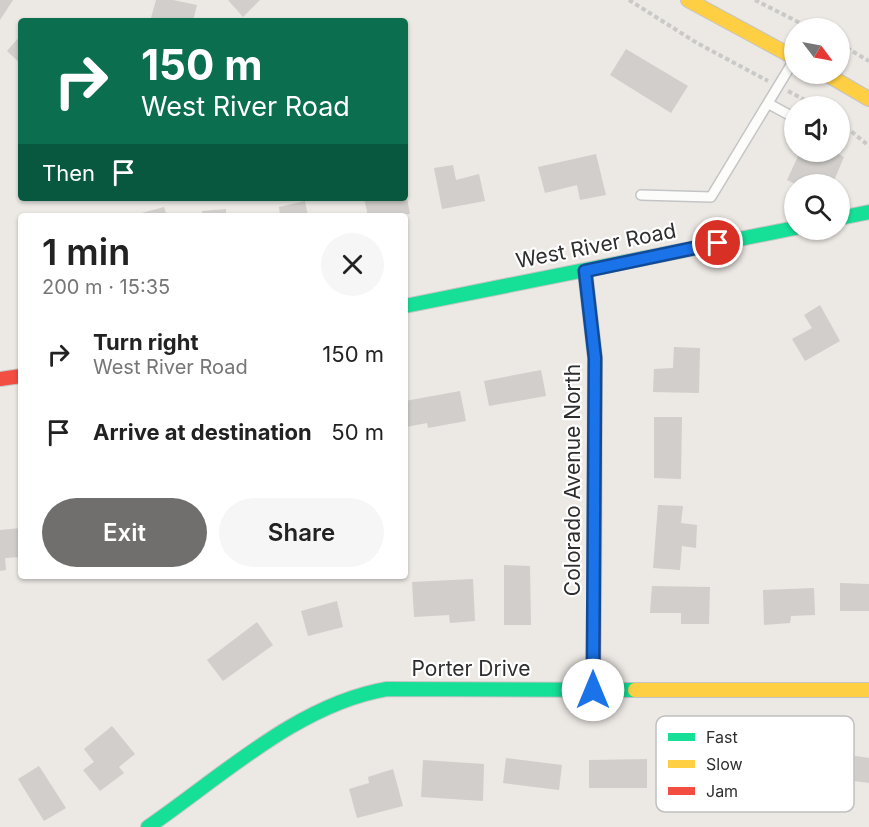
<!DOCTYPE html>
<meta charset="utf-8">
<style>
:root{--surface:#fff;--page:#f6f6f6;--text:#222;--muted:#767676;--accent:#706f6e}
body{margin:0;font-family:Inter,sans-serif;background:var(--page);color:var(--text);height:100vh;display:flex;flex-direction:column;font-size:22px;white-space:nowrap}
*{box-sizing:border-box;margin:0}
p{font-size:20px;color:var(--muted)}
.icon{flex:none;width:33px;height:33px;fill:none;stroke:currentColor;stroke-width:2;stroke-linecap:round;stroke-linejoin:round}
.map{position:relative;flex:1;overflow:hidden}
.panel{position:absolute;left:18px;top:213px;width:390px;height:366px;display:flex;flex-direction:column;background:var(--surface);border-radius:6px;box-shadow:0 2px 4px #0004}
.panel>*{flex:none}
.top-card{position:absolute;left:18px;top:18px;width:390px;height:183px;border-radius:6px;box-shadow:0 2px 4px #0004;background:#0b6e4f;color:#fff;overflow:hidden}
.needle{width:39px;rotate:122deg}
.fabs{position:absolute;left:784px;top:18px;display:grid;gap:12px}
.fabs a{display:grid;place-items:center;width:66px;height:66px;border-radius:50%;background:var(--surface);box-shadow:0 2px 4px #0004;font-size:30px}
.pin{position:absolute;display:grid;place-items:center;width:51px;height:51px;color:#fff;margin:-26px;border:3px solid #fff;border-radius:50%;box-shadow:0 2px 6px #0007}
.me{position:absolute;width:66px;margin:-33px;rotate:0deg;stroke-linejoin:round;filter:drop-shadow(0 0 4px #0008)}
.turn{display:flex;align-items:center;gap:21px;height:126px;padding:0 24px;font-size:27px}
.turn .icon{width:78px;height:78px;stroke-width:2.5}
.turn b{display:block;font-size:42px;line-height:51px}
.then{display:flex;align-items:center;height:57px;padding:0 24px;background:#0003;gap:12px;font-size:22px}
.round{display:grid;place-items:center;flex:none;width:63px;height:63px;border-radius:32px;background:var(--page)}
.overview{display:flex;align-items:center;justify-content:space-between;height:102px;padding:0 24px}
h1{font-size:36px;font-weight:600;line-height:45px}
.primary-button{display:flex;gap:12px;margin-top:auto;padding:12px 24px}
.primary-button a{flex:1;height:69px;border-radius:36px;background:var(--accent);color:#fff;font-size:24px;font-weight:600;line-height:69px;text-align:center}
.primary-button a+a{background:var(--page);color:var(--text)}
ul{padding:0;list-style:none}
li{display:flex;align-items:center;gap:18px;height:78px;padding:0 24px}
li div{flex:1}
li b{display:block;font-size:22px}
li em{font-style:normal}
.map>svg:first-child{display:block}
</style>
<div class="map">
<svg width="869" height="827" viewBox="0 0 869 827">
<rect width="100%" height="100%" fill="#ece8e4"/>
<!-- building -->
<g fill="#d1cecb">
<polygon points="0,0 13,0 0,20"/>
<polygon points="156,0 173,0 197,5 193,21 151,18"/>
<polygon points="228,0 260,0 243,17"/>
<polygon points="21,35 21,64 7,51"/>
<polygon points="626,49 688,86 671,113 610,75"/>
<polygon points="800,152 835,152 844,157 833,183 820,176 816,184 795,184 787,180"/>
<polygon points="596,154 606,195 580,200 577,185 545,193 538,167"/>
<polygon points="453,165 456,180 479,174 485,201 442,209 434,168"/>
<polygon points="364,198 407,198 410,214 368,216"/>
<polygon points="305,201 308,216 280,216 279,207"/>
<polygon points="164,207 167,216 134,216 134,215"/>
<polygon points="226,209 226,216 202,216 202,211"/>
<polygon points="820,305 840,341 805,361 792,339 812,328 804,315"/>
<polygon points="674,347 700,348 699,393 653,392 654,369 673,368"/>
<polygon points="541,370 546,396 489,406 484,381"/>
<polygon points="460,391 466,421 428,428 427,423 406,427 405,401"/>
<polygon points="654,417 682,417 681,479 654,478"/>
<polygon points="658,505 683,506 681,523 697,525 696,548 682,546 680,570 653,568"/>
<polygon points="21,528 21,557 5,558 6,570 0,571 0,530"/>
<polygon points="504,565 530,566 531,625 504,625"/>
<polygon points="473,579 475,621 450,623 449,615 414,617 412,582"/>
<polygon points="840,583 869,584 869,611 840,611"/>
<polygon points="652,586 710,587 709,624 681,624 681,613 650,613"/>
<polygon points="814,588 815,615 791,616 790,623 764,625 763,590"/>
<polygon points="337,601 343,627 308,636 301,611"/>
<polygon points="257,622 273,645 223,681 207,660"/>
<polygon points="112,726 135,754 119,767 124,773 100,791 83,770 94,762 84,749"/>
<polygon points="849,755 869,758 869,783 846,780"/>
<polygon points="506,758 562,765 559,790 503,783"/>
<polygon points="647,759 647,788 589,788 589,760"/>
<polygon points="423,760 484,764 483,801 421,797"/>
<polygon points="39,766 66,808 44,821 18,779"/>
<polygon points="393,769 403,806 357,818 349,789 369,783 368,777"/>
</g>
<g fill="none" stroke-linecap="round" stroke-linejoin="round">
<defs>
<g id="lane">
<polyline points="769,104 795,118"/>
<polyline points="641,195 711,197 794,60"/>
</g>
<g id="fast">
<polyline points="840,218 869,212"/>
<polyline points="585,271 595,358 594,603"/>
<polyline points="405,306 795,228"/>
<path d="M148 827C221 777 298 704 387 689L635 690"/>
</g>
<g id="slow">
<polyline points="688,0 795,58"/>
<polyline points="826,74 869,99"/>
<polyline points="635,690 869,690"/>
</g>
<g id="jam">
<polyline points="0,379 21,376"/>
<polyline points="593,690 594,603"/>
</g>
</defs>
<!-- lane casing -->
<use href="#lane" stroke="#c5c4c5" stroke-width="12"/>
<!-- fast casing -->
<use href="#fast" stroke="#c5c4c5" stroke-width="16"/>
<!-- slow casing -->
<use href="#slow" stroke="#c5c4c5" stroke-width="16"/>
<!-- jam casing -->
<use href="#jam" stroke="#c5c4c5" stroke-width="16"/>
<!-- path -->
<g stroke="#c9c9c8" stroke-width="4" stroke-dasharray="4.5 3" stroke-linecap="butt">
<polyline points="629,0 697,43 768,81"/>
<polyline points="755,0 810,28"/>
<polyline points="840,44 869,61"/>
<polyline points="788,91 816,106"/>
<polyline points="840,122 869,146"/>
</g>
<!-- lane -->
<use href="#lane" stroke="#fcfcfb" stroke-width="9"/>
<!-- fast -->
<use href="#fast" stroke="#16e098" stroke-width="14"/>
<!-- slow -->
<use href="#slow" stroke="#ffcf43" stroke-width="14"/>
<!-- jam -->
<use href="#jam" stroke="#f24e42" stroke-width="14"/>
</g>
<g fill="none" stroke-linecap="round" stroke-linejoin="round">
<defs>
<polyline id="route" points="593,690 595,358 585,271 718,243"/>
</defs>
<!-- route casing -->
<use href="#route" stroke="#114b97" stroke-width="15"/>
<!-- route -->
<use href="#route" stroke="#1a73e8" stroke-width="10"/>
</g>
<g text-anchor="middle" stroke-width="4.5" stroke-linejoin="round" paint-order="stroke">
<!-- street labels -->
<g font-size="21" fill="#2e2e2e" stroke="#fff">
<text transform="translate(596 246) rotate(-11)" y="7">West River Road</text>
<text transform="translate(573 480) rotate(-90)" y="7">Colorado Avenue North</text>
<text x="471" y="676">Porter Drive</text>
</g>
</g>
<!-- legend -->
<rect x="656" y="716" width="198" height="96" rx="9" fill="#fff" stroke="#c0c0c0" stroke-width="1.5"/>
<rect x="668" y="733" width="27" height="8" fill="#16e098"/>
<rect x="668" y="760" width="27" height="8" fill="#ffcf43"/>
<rect x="668" y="787" width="27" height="8" fill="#f24e42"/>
<g font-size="16" fill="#2e2e2e">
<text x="706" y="743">Fast</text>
<text x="706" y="770">Slow</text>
<text x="706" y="797">Jam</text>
</g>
</svg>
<div class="fabs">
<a><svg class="needle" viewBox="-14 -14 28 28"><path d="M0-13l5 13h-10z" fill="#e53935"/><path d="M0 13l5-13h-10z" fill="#767676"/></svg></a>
<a><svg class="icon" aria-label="sound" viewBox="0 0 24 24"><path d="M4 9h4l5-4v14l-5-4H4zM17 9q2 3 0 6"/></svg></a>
<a><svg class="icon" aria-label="search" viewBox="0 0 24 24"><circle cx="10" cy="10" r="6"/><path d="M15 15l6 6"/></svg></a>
</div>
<div class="pin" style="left:718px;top:243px;background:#d93025"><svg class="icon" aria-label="arrive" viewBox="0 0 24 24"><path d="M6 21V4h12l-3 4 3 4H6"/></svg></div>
<svg class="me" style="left:593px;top:690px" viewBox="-20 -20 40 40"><circle r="19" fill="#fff"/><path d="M0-13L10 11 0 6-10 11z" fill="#1a73e8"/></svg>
<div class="top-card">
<div class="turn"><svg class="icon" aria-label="right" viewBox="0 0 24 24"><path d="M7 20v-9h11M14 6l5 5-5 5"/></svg><div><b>150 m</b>West River Road</div></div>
<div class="then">Then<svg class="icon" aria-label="arrive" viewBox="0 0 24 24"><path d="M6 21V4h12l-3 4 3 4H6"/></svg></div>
</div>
<section class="panel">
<div class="overview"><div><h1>1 min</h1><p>200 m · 15:35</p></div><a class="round"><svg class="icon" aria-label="close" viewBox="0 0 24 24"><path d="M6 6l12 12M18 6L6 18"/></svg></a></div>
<ul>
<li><svg class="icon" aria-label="right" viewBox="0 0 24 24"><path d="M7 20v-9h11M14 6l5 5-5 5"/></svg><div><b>Turn right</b><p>West River Road</p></div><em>150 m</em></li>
<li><svg class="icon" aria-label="arrive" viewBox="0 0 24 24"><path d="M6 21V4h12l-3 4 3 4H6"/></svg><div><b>Arrive at destination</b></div><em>50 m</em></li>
</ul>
<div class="primary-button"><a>Exit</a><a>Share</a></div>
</section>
</div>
